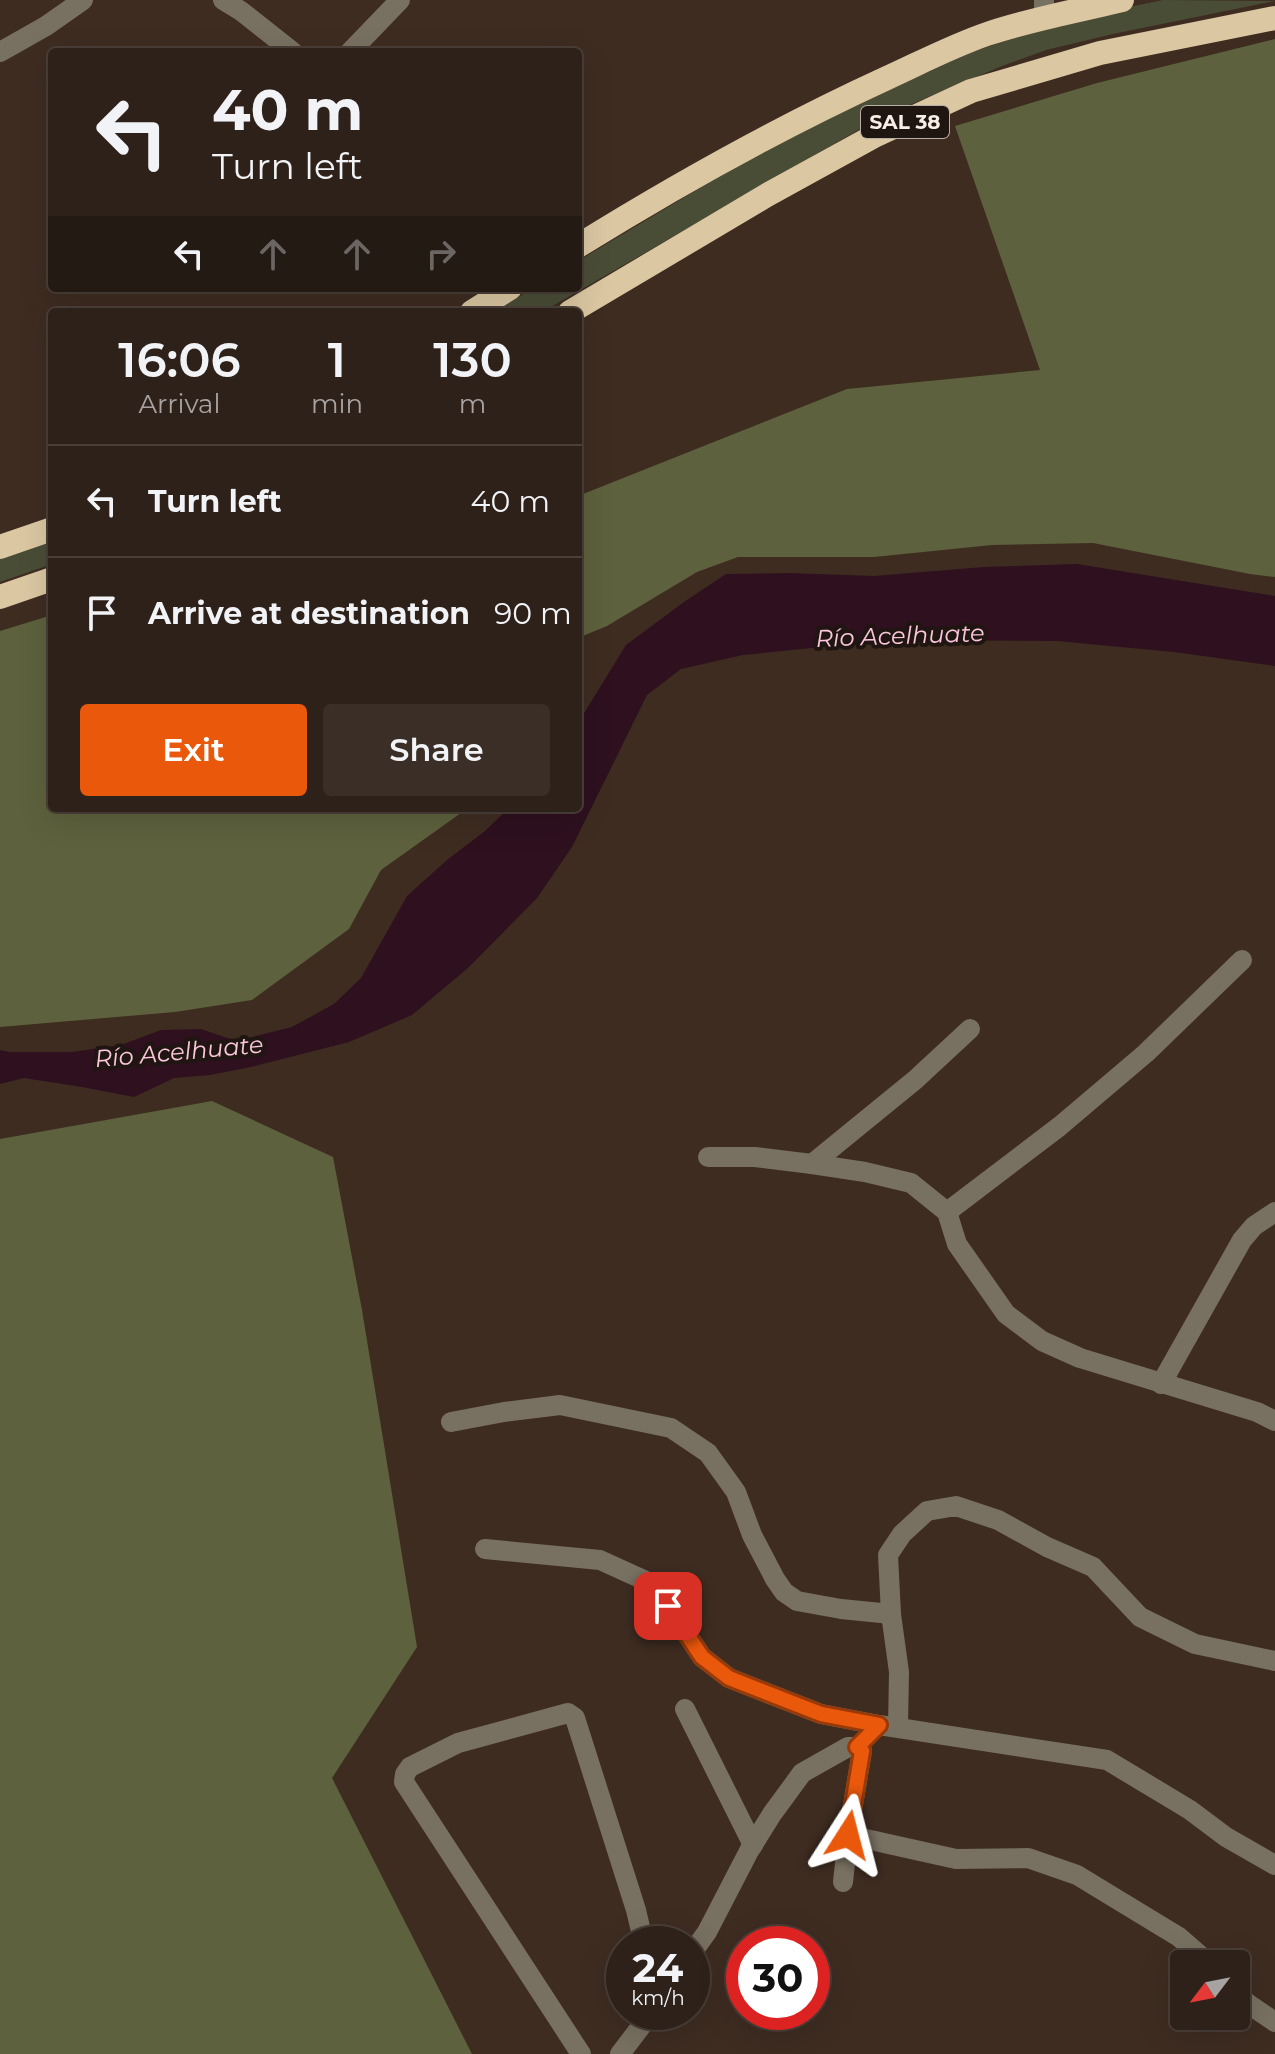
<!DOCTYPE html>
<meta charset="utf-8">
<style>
:root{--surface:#2e2119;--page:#3a2e26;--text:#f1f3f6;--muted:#a7a3a2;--line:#493e38;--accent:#ea580c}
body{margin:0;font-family:Montserrat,sans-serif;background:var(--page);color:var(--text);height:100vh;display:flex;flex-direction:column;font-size:30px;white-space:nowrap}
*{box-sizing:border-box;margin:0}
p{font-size:26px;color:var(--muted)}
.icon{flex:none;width:44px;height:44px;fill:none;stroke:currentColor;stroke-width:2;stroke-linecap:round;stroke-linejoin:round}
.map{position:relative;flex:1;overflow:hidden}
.sheet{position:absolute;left:48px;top:308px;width:534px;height:504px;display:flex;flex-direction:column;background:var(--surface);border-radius:8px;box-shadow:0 8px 32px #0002,0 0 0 2px var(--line)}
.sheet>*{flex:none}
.banner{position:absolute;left:48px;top:48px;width:534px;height:244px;border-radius:8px;box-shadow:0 8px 32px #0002,0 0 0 2px var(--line);background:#2e2119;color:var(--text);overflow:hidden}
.needle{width:52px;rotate:238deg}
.fabs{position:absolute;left:1170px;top:1950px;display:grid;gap:16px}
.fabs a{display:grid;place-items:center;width:80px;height:80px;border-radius:8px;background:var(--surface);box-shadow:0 8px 32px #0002,0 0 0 2px var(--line);font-size:40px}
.speed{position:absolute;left:606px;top:1926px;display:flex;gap:16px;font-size:40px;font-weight:700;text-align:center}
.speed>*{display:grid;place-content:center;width:104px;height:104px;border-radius:50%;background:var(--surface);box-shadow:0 8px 32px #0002,0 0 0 2px var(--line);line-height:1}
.speed small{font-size:20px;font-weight:400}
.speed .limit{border:12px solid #d22;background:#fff;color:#111}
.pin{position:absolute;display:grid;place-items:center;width:68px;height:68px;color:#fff;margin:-34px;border-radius:16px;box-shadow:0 4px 12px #0006}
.me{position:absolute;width:88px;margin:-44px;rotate:9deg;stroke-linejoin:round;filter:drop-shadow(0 0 6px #0008)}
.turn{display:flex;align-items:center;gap:28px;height:168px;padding:0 32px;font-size:36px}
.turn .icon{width:104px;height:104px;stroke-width:2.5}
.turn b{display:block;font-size:56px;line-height:68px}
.lanes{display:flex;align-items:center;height:76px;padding:0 32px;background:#0003;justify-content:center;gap:40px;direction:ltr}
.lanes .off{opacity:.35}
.eta{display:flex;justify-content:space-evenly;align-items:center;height:136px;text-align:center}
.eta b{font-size:48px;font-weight:600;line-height:56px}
.button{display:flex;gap:16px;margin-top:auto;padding:16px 32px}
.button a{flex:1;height:92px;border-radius:8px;background:var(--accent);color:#fff;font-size:32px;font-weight:600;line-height:92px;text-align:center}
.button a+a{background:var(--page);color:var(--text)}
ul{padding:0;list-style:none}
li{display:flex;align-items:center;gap:24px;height:112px;padding:0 32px;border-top:2px solid var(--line)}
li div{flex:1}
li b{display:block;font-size:30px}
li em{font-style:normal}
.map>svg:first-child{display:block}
</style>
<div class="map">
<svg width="1275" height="2054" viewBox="0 0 1275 2054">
<rect width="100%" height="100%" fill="#3e2c21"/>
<!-- green -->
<g fill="#4a4d36">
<polygon points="1163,0 1275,1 1113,34 1046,50 1002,66 881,117 542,312 495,312 533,288 578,288 578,261 740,164 830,117 972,52 1047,27 1100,13"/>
<polygon points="52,539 52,564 0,582 0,557"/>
</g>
<!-- forest -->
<g fill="#5d613d">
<polygon points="1275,39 1275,577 1250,574 1093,543 992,545 874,557 738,557 697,572 607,626 578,638 578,496 847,389 1040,370 955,126 1097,83"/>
<polygon points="52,615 52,808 468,808 381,870 349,929 252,1000 175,1012 0,1027 0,631"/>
<polygon points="212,1101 333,1157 362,1310 417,1647 332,1778 472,2054 0,2054 0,1139"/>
</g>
<!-- water -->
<polygon fill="#2e101f" points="1077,564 1275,596 1275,666 1174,652 1057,641 892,640 743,655 681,669 647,695 572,847 537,898 468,968 412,1015 349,1042 251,1067 210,1075 174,1078 134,1097 82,1087 24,1078 0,1084 0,1050 9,1052 72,1052 121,1045 161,1030 201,1029 236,1041 292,1027 334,1004 361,978 407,896 447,860 485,831 509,808 578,808 578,723 626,645 684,602 726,574 788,573 874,576 984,567"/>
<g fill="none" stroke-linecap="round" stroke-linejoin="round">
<!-- minor -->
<g stroke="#787061" stroke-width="20">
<polyline points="223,0 241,11 293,52"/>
<polyline points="1044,0 1044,17"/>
<polyline points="0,52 46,26 83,0"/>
<polyline points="350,52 400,0"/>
<polyline points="708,1157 755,1157 812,1164 865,1172 911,1183 947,1212 957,1244 1006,1314 1042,1341 1080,1358 1257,1412 1275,1421"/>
<polyline points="812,1164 915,1080 970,1029"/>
<polyline points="947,1212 1060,1126 1146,1053 1242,960"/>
<polyline points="1161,1384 1242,1240 1254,1226 1275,1212"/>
<polyline points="451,1422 504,1412 560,1405 671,1428 708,1453 736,1492 752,1535 775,1579 784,1592 797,1601 841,1609 891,1614"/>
<polyline points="485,1549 600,1560 644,1580 668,1606 702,1657 729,1678 821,1714 879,1725 1107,1760 1190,1810 1226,1837 1275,1865"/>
<polyline points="685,1709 753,1845"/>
<polyline points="898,1727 899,1672 891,1614 888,1555 902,1534 927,1511 956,1506 998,1520 1047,1547 1093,1567 1140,1617 1195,1644 1275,1661"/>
<polyline points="848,1835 956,1859 1028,1858 1077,1875 1179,1937 1210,1964"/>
<polyline points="692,1953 707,1932 749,1851 772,1814 802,1773 848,1747 857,1747 862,1751 848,1835 843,1882"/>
<polyline points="1236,1991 1247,2003 1275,2022"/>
<polyline points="581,2054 404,1782 405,1774 410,1767 458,1743 568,1713 575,1718 636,1910 644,1944"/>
<polyline points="620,2054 652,2012"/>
</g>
<!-- highway -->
<g stroke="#dbc7a2" stroke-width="24">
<path d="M578 246C678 184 780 127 887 78 920 63 952 46 987 34 1031 19 1077 11 1122 0"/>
<polyline points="472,312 510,288"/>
<polyline points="570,312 767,195 876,135 971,91 1100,53 1275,18"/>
<polyline points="0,547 52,529"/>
<polyline points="0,597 52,579"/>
</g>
</g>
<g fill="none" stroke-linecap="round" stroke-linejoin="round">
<defs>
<polyline id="route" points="668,1606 702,1657 729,1678 821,1714 879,1725 857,1747 862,1751 848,1835"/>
</defs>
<!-- route casing -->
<use href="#route" stroke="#983908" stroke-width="20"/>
<!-- route -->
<use href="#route" stroke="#ea580c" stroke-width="14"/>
</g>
<g text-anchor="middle" stroke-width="8" stroke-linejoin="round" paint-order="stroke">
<!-- shield labels -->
<rect fill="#1f1612" stroke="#b8aca6" stroke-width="2" x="861" y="106" width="88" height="32" rx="6"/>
<g font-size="20" font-weight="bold" fill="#f9ede6">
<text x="905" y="129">SAL 38</text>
</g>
<!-- water labels -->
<g font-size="24" font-style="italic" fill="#fcc6dd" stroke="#1f1612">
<text transform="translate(900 636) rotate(-2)" y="8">Río Acelhuate</text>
<text transform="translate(179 1052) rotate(-5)" y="8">Río Acelhuate</text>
</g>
</g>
</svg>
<div class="fabs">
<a><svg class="needle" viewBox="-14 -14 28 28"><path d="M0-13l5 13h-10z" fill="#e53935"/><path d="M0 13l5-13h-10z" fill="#a7a3a2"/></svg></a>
</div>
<div class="speed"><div>24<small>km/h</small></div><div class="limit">30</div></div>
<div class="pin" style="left:668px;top:1606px;background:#d93025"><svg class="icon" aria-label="arrive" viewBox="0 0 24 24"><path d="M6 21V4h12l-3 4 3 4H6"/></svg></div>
<svg class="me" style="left:848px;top:1835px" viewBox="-20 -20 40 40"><path d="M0-17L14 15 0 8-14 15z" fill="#ea580c" stroke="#fff" stroke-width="4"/></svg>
<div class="banner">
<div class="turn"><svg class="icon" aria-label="left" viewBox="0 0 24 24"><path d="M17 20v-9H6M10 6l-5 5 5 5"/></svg><div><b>40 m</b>Turn left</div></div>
<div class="lanes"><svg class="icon" aria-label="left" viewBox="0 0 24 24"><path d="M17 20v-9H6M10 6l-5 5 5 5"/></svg><svg class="icon off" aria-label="ahead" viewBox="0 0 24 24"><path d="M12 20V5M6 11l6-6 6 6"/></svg><svg class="icon off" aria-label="ahead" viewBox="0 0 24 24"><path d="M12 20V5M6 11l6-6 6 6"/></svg><svg class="icon off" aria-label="right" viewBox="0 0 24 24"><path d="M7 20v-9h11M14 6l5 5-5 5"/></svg></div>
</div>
<section class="sheet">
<div class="eta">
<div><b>16:06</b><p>Arrival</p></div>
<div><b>1</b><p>min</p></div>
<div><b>130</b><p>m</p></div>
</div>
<ul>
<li><svg class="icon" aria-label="left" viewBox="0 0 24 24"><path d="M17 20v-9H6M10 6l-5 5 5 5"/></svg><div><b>Turn left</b></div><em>40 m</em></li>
<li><svg class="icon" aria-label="arrive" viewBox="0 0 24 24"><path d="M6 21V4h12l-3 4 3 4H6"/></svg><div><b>Arrive at destination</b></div><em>90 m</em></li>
</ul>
<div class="button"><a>Exit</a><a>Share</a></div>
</section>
</div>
